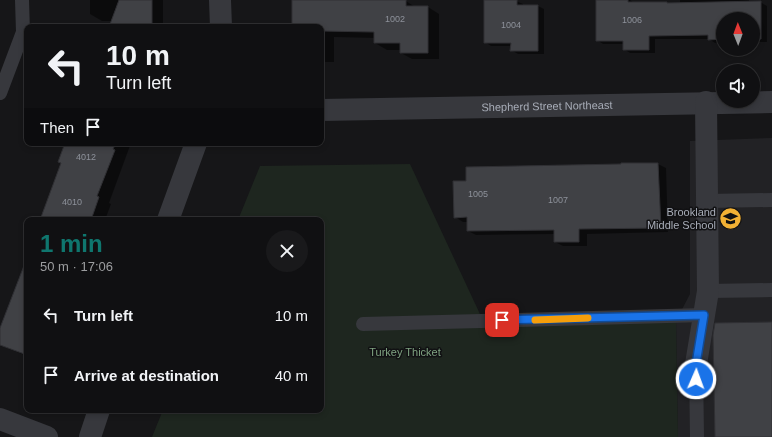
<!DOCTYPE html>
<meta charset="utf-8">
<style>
:root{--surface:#101012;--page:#19191b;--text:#f1f3f6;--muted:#9c9d9f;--line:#303032;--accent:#0f766e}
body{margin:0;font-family:Helvetica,sans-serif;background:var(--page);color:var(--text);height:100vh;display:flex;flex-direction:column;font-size:15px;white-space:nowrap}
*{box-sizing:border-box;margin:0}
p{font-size:13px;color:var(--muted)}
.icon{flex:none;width:22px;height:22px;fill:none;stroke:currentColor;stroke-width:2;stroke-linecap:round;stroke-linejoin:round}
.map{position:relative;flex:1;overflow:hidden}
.panel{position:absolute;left:24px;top:217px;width:300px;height:196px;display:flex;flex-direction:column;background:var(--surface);border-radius:8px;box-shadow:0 2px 6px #0003,0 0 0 1px var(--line)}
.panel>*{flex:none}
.top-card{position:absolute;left:24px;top:24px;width:300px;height:122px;border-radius:8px;box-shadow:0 2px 6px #0003,0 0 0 1px var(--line);background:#101012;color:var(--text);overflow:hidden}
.needle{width:26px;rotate:359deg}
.tools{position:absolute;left:716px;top:12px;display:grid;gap:8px}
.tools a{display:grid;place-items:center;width:44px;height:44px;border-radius:50%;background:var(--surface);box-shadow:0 2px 6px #0003,0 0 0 1px var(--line);font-size:20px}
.pin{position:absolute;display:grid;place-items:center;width:34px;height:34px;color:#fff;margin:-17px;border-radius:8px;box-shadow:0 2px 6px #0006}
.me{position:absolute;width:44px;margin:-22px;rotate:2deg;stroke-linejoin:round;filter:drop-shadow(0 0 3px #0008)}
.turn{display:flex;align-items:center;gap:14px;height:84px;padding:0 16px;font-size:18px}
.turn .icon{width:52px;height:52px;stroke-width:2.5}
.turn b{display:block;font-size:28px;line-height:34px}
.then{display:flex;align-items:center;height:38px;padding:0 16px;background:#0003;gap:8px;font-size:15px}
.round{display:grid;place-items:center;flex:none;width:42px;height:42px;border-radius:21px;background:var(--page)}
.headline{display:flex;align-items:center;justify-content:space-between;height:68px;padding:0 16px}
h1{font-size:24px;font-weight:700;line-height:30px;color:var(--accent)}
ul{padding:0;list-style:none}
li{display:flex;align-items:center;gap:12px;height:60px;padding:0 16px}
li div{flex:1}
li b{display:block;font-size:15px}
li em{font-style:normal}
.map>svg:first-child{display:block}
</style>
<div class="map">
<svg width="772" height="437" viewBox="0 0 772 437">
<rect width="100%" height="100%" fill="#161618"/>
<!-- built -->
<polygon fill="#222225" points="772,138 772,437 678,437 676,321 690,294 690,141"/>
<!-- green -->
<polygon fill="#1e261f" points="410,164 486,327 676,321 678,437 152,437 163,410 321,410 321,220 238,220 260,166"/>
<!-- shadow -->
<g fill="#0007">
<polygon points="90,0 163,0 163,27 110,27 112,21 102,21 90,14"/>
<polygon points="293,0 373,0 373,2 406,1 415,7 428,7 439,14 439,59 412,59 401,53 401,50 387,50 375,43 375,38 334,37 334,62 321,62 321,27 292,27"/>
<polygon points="597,0 630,0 634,3 680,3 680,0 749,0 749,2 760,2 767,6 767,42 753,42 753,19 723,19 723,42 715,43 709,39 655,39 655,53 630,53 624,49 624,44 603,44 597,40"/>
<polygon points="516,1 523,4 523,6 538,6 544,9 544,54 518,54 511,50 511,46 491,46 485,42"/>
<polygon points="66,143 131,143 109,203 111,204 105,220 41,220 62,164"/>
<polygon points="658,164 666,168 668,232 587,234 587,246 563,246 555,242 555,234 476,235 468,231 468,222 463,222 455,217"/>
<polygon points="27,258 27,356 0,345 0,331"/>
</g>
<!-- building -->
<g fill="#404145" stroke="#303034">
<polygon points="119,0 152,0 152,27 109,27"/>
<polygon points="292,0 406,0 406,6 428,6 428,53 400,53 400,43 374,43 374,32 321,31 321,27 292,27"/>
<polygon points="484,0 517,0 517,5 538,5 538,51 510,51 511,43 484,43"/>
<polygon points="596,0 628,0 628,2 667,2 667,3 761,1 761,39 753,39 753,19 723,19 723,39 708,40 708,35 649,36 649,50 623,50 623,41 596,41"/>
<polygon points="65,143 116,143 113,149 115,150 97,196 99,197 91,220 40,220 61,163 58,162"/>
<polygon points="621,163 658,163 661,228 579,229 579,242 554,242 554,230 467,231 467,217 454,218 453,181 466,181 466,167 621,164"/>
<polygon points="25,263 27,264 27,355 0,345 0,328"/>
<polygon points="772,322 772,437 715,437 713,335 715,323"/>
</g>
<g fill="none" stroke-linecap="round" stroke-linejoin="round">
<!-- lane -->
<g stroke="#37383d" stroke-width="14">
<polyline points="0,93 23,32 22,0"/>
<polyline points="707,201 772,200"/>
<polyline points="708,291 772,290"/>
<polyline points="363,324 705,315"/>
<polyline points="696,364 697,437"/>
</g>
<!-- street -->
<g stroke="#37383d" stroke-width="22">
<polyline points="220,0 221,27"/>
<path id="s1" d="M321 110 772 102"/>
<polyline points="168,220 196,143"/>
<polyline points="696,364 708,291 706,102"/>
<polyline points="0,419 47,437"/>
<polyline points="90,437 99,410"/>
</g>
</g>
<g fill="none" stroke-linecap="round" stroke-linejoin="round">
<defs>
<polyline id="route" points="502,320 704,315 696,364 696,379"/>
</defs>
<!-- route casing -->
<use href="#route" stroke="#114b97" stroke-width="10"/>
<!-- route -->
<use href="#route" stroke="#1a73e8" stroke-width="7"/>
<!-- slow -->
<polyline stroke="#f59e0b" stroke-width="7" points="535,320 588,318"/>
</g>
<!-- icons -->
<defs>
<symbol id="school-disc" viewBox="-11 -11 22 22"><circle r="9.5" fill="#f2b134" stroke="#111113"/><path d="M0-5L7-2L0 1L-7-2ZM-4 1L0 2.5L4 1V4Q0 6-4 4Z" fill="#111"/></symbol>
</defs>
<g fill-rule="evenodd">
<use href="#school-disc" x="718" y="206" width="25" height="25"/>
</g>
<g text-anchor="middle" stroke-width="3" stroke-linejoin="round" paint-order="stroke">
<!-- number labels -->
<g font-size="9" fill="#8e929b">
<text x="395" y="22">1002</text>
<text x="632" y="23">1006</text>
<text x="511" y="28">1004</text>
<text x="86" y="160">4012</text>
<text x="478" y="197">1005</text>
<text x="558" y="203">1007</text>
<text x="72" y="205">4010</text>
</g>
<!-- street labels -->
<g font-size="11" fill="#a8adb8" stroke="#111113">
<text dy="4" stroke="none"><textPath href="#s1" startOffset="226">Shepherd Street Northeast</textPath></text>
</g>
<!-- poi labels -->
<g font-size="11" fill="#a8adb8" stroke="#111113" text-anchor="end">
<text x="716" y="216">Brookland<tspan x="716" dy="13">Middle School</tspan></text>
</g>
<!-- park labels -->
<g font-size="11" fill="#7fa381" stroke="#111113">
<text x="405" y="356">Turkey Thicket</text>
</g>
</g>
</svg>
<div class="tools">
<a><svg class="needle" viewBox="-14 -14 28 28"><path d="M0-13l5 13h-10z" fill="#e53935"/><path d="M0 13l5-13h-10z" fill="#9c9d9f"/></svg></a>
<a><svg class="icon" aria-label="sound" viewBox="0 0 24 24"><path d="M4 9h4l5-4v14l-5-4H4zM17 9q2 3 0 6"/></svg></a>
</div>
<div class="pin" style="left:502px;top:320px;background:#d93025"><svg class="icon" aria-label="arrive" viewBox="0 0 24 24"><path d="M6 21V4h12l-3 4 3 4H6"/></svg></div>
<svg class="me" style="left:696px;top:379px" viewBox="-20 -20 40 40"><circle r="17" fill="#1a73e8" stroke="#fff" stroke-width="3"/><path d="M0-11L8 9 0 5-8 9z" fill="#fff"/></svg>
<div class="top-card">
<div class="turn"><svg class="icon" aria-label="left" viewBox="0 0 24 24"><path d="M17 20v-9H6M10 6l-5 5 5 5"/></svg><div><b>10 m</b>Turn left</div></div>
<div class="then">Then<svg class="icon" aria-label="arrive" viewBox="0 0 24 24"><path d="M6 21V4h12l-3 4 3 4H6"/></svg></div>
</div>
<section class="panel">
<div class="headline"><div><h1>1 min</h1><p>50 m · 17:06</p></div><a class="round"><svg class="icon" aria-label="close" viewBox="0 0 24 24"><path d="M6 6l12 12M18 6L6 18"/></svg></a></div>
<ul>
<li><svg class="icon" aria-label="left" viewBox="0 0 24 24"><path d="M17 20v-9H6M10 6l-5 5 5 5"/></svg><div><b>Turn left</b></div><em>10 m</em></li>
<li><svg class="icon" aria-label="arrive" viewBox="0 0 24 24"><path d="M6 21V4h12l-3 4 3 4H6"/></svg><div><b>Arrive at destination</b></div><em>40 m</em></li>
</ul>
</section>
</div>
